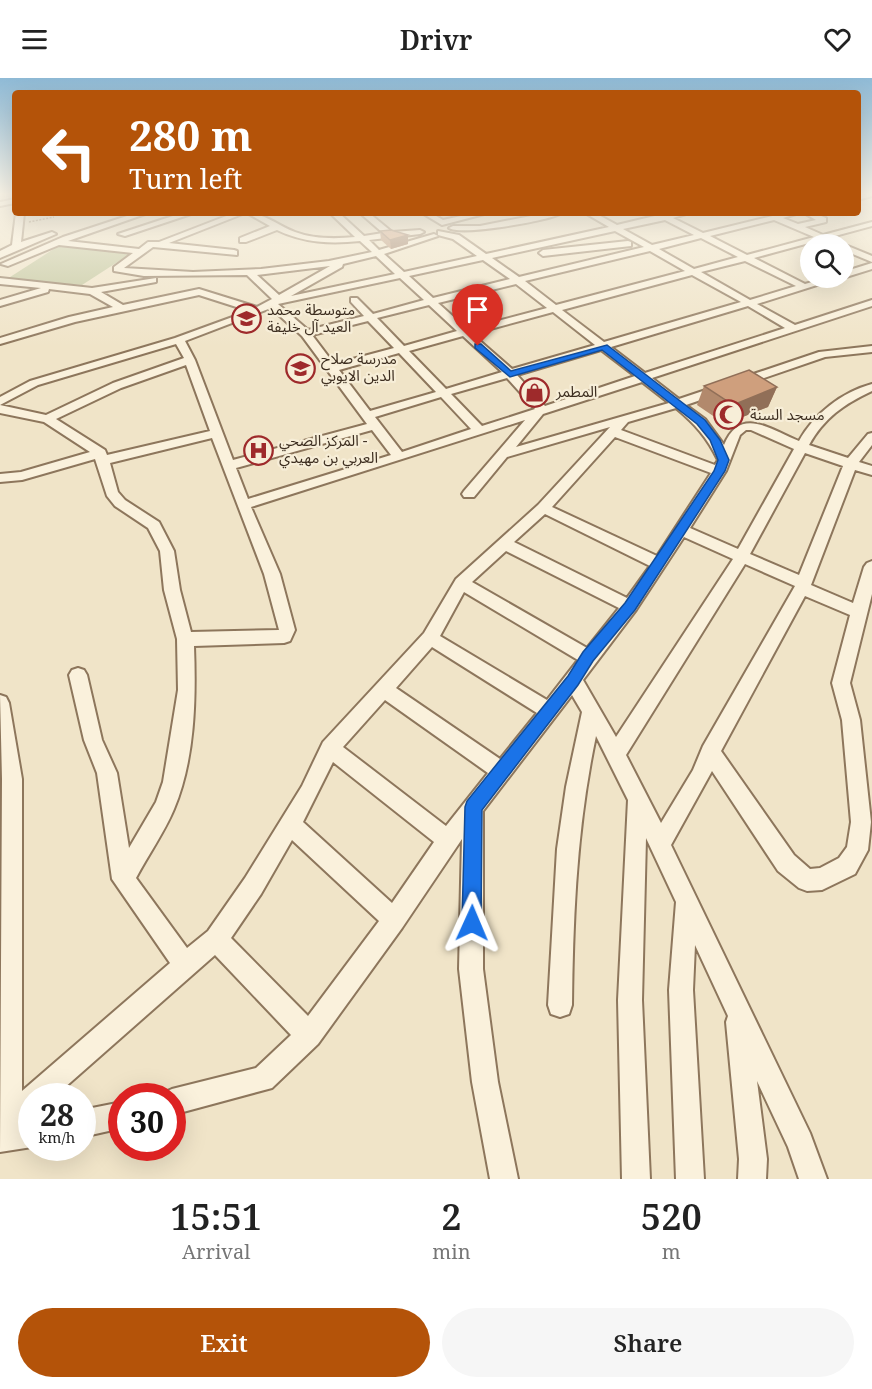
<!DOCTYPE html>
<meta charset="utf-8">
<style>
:root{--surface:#fff;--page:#f6f6f6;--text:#222;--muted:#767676;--accent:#b45309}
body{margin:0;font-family:"Noto Serif","Noto Sans Arabic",serif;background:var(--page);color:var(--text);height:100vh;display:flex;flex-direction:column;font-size:22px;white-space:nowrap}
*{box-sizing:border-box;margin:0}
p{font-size:20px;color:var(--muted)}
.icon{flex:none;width:33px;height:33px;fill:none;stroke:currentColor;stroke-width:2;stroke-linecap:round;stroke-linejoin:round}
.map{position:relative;height:1101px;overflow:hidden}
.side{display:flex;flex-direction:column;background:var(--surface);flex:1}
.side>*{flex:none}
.top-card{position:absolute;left:12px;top:12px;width:849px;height:126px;border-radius:6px;box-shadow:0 6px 24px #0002;background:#b45309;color:#fff;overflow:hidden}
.controls{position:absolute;left:800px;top:156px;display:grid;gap:12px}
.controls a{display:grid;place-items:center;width:54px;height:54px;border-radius:50%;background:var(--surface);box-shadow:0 6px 24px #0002;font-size:30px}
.speed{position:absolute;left:18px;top:1005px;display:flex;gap:12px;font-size:30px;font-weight:700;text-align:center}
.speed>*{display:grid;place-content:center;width:78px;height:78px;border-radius:50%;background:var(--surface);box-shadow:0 6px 24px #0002;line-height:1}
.speed small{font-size:15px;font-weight:400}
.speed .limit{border:9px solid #d22;background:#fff;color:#111}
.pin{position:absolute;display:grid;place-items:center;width:51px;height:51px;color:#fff;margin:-62px -26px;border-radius:50% 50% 50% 0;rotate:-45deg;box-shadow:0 0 6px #0007}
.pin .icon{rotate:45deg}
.me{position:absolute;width:66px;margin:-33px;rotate:1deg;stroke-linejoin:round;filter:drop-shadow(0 0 4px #0008)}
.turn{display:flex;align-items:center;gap:21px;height:126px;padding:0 18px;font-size:27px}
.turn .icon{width:78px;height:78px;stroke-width:2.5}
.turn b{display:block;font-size:42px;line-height:51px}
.eta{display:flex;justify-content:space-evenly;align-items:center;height:102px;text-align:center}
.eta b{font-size:36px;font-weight:600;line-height:42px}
.button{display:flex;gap:12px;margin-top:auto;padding:12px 18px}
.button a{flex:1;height:69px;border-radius:36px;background:var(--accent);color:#fff;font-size:24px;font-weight:600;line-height:69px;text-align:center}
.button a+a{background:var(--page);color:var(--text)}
header{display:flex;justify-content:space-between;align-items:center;height:78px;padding:0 18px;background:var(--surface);font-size:27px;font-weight:600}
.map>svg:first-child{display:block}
</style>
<header><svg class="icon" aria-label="menu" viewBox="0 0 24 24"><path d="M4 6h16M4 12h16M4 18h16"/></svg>Drivr<svg class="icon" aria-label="heart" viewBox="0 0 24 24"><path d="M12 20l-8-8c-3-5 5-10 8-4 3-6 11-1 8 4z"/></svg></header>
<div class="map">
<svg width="872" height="1101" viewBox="0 0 872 1101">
<rect width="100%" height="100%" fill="#f0e4c8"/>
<!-- cemetery -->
<polygon fill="#bfc49a" points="60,167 133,174 82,207 7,201"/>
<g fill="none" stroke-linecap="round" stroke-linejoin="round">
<defs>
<g id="minor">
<polygon points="869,115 872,115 872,118 858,122 858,118"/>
<polygon points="15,121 15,125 0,128 0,124"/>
<polygon points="16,135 24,135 21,164 52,154 56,156 0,180 0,173 12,167"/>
<path d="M136 135H148L68 163 139 171 148 164H159L234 135H245L169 165 234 172 237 173V177L153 169 124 190 193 194 261 191 329 183 372 174 360 163C331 166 304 165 277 152L246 164H240V160L270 148 247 135C264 135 279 148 295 154 314 161 335 161 355 159L330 135H339L364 158 383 155 360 135H369L392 154 420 152 424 154 420 156 369 162 379 172 434 156 438 158 384 176 404 194 477 178 453 161 438 157V153L459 157 486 176 609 149 585 135H595L617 147 663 136 689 135 673 140 703 155 785 135H799L783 140 798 146 816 142 804 135H814L826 140V144L805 149 823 157 872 144V148L754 180 805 206 826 200H839L757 226 795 247 872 222V228L652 300 679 321 819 274 872 268V274L825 279 686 327 705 341 724 367C740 328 770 351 799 363 814 336 842 314 872 306V313C844 326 824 340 809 367L848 380 868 356 872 355V367L859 384 872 388V397L855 392 811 507 853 525 864 489 867 485 872 483V516L850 605 860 642 871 744 868 772 855 796 822 812 807 813 799 810 778 793 712 693 671 767 810 1055 827 1101H799L788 1069 757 1003 767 1081 766 1101H738L739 1081 726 944 728 938 695 867 693 912 704 1101H676L669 912 676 824 646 760 642 922 650 1101H622L618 922 628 722 596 658C577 747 573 836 572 927L569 936 560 939 551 936 548 927 557 771 566 709 582 634 572 617 483 733V891L498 1004 518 1101H490L472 1004 459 891 462 761 402 850 318 966 272 1010 172 1037V1018H161L163 1015 172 1011 256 990 291 957 215 877 55 1018H32V1069L0 1074 2 701 0 617 6 619 9 625 22 701V1013L170 885 112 801 97 695 84 662 69 597 72 592 78 590 84 592 87 597 102 662 117 695 129 770 156 724 163 704 178 612 177 561 164 512 160 473 148 450 115 428 107 418 95 381 22 402 0 404V396L21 394 90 374 44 344 0 335V319L30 303 175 260 249 233 199 217 75 244 0 266V260L69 239 113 229 90 216 49 211 48 214 0 228V222L41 210 0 206V200L92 210 156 200V204L101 214 123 227 199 211 257 229 272 221 247 197 144 198 114 193V189L133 175 59 167 8 188 1 186 63 159ZM665 142 694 157 652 167 623 151ZM774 142 814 159 747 177 710 158ZM615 153 644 169 519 199 492 180ZM701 160 738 179 694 191 659 171ZM650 173 685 193 556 227 525 203ZM376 178 395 196 291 218 342 189 343 186ZM483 182 510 201 433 220 409 198ZM745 183 796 208 750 222 701 194ZM330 188 279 217 257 197ZM692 197 741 224 604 264 562 232ZM400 200 424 222 373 236 357 220H351V224L364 238 308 252 278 226ZM516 206 547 230 467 251 438 225ZM429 227 457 253 404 268 377 240ZM748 228 785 250 645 295 611 269ZM271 230 302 258 367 346 233 382 195 282 185 263ZM553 234 595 267 512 291 472 256ZM368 243 394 270 334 286 312 257ZM463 258 502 294 446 311 409 273ZM176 266 184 280 113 305 46 337 0 327 38 307ZM601 272 635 298 545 328 517 297ZM399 275 436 314 370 333 339 292ZM186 287 210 353 107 377 105 372 56 341 121 310ZM507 300 535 331 482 348 451 316ZM642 304 669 325 516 369 543 336ZM441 319 471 351 402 374 375 339ZM676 330C695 346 707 359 718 382L715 387 621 352 628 344ZM525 342 464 413 462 416 464 419H474L507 379 610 349 538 427 456 501 424 555 323 664 302 708 245 800 208 853 187 870 136 800C148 777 164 755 174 731 195 681 196 621 194 568L284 565 290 563 295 552 280 496 251 429ZM372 352 391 377 248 421 236 390ZM746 352H751L794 371 738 471 690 450 726 393 740 357ZM615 359 711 395 657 478 552 429ZM212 360 264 496 279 552 191 554 180 512 174 473 159 444 125 422 118 414 110 385ZM805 375 843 388 799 497 750 476ZM545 436 650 488 627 520 514 464ZM684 459 733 481 616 659 583 602 636 532ZM506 473 619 530 587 570 472 504ZM745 486 795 508 703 668 693 692 661 745 626 677ZM464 514 578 582 547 622 440 558ZM805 518 850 537 832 605 842 642 851 744 847 769 839 780 820 790 810 791 794 777 721 673ZM432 569 537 635 500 681 396 610ZM385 622 488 695 446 748 343 669ZM333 684 434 764 392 825 303 744ZM292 762 379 843 308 938 231 860 261 816Z"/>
<polygon points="182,135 194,135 125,158 118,156"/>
<polygon points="422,135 431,135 443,142 474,135 488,135 442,147"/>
<path d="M546 135H562C549 143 461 158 449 150L453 148H480Z"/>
<polygon points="628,163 631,164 631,168 543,178 539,175 543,172"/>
<polygon points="843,166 872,178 872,184 843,172"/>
<polygon points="872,185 872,191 846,199 842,200 843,194"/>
<polygon points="122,1024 122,1050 82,1059 82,1032"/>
</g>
</defs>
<!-- minor casing -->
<use href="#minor" stroke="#8d765c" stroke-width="4"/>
<!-- path -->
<polyline stroke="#8d765c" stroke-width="1.5" stroke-dasharray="2 1.5" stroke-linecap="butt" points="29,144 54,139"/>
<!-- minor -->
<use href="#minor" fill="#faf1dc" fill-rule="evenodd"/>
</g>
<!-- wall -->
<g fill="#b2896c">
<polygon points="380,153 408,157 408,166 391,171 381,162"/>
<polygon points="704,308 777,309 768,329 725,346 697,327"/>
</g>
<!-- shaded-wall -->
<g fill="#916f58">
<polygon points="408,157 408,166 391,171 390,162"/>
<polygon points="777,309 768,329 725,346 733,327"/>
</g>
<!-- building -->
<g fill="#cf9f7d" stroke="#916f58" stroke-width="1.5">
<polygon points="391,152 408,157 390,162 380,153"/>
<polygon points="749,292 777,309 733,327 704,308"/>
</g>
<!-- sky -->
<linearGradient id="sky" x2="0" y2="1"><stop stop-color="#8fbad6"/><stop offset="0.43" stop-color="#f8f3e6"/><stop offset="1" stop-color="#f8f3e6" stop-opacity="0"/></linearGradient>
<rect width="872" height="269" fill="url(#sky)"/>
<!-- route -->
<polygon fill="#1a73e8" stroke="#114b97" stroke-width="1.5" points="475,266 481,266 511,293 607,267 705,342 720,362 729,382 725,393 635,532 593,583 578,607 482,732 481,845 478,851 472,854 465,851 462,845 465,729 467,723 568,598 583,574 625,525 714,393 718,382 710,362 697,346 602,272 510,299 475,270"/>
<!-- icons -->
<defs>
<symbol id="school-ring" viewBox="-11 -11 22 22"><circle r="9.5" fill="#f7eed8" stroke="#9e2a2b" stroke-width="1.5"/><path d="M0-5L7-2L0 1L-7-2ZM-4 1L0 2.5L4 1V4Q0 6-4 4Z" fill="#9e2a2b"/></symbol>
<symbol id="shop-ring" viewBox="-11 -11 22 22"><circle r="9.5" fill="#f7eed8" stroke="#9e2a2b" stroke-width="1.5"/><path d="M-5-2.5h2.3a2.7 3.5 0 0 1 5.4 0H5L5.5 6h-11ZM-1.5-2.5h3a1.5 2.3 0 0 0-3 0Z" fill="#9e2a2b"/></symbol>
<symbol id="mosque-ring" viewBox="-11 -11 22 22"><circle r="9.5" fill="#f7eed8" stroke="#9e2a2b" stroke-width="1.5"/><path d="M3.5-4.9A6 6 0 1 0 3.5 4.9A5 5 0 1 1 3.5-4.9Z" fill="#9e2a2b"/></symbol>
<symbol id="hospital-ring" viewBox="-11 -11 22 22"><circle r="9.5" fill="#f7eed8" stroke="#9e2a2b" stroke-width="1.5"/><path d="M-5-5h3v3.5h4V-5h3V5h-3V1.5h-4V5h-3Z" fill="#9e2a2b"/></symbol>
</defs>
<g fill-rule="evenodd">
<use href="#school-ring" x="230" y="224" width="33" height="33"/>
<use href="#school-ring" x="284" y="274" width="33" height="33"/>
<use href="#shop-ring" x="518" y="298" width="33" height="33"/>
<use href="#mosque-ring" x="712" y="320" width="33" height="33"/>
<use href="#hospital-ring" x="242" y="356" width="33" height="33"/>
</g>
<g text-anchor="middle" stroke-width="4.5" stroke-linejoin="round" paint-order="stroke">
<!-- far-poi labels -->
<g font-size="15" fill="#3d2e20" stroke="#f7eed8" text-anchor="start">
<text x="267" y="237">متوسطة محمد<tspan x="267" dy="17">العيد آل خليفة</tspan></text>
<text x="321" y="286">مدرسة صلاح<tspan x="321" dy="17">الدين الايوبي</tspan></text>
<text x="556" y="319">المطمر</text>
<text x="750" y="342">مسجد السنة</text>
<text x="279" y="368">المركز الصحي -<tspan x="279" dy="17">العربي بن مهيدي</tspan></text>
</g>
</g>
</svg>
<div class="controls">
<a><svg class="icon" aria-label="search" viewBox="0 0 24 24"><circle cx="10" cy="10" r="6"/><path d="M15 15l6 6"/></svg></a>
</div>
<div class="speed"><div>28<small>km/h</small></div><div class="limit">30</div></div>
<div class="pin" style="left:478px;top:268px;background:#d93025"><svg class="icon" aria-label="arrive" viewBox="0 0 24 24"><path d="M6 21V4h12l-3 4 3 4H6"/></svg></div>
<svg class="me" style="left:472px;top:845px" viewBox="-20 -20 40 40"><path d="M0-17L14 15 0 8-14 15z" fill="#1a73e8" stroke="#fff" stroke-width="4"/></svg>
<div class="top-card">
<div class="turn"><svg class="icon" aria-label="left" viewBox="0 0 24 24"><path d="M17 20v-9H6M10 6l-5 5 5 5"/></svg><div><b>280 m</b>Turn left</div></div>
</div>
</div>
<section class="side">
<div class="eta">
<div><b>15:51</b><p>Arrival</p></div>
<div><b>2</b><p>min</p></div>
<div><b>520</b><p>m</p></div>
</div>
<div class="button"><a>Exit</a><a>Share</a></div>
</section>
